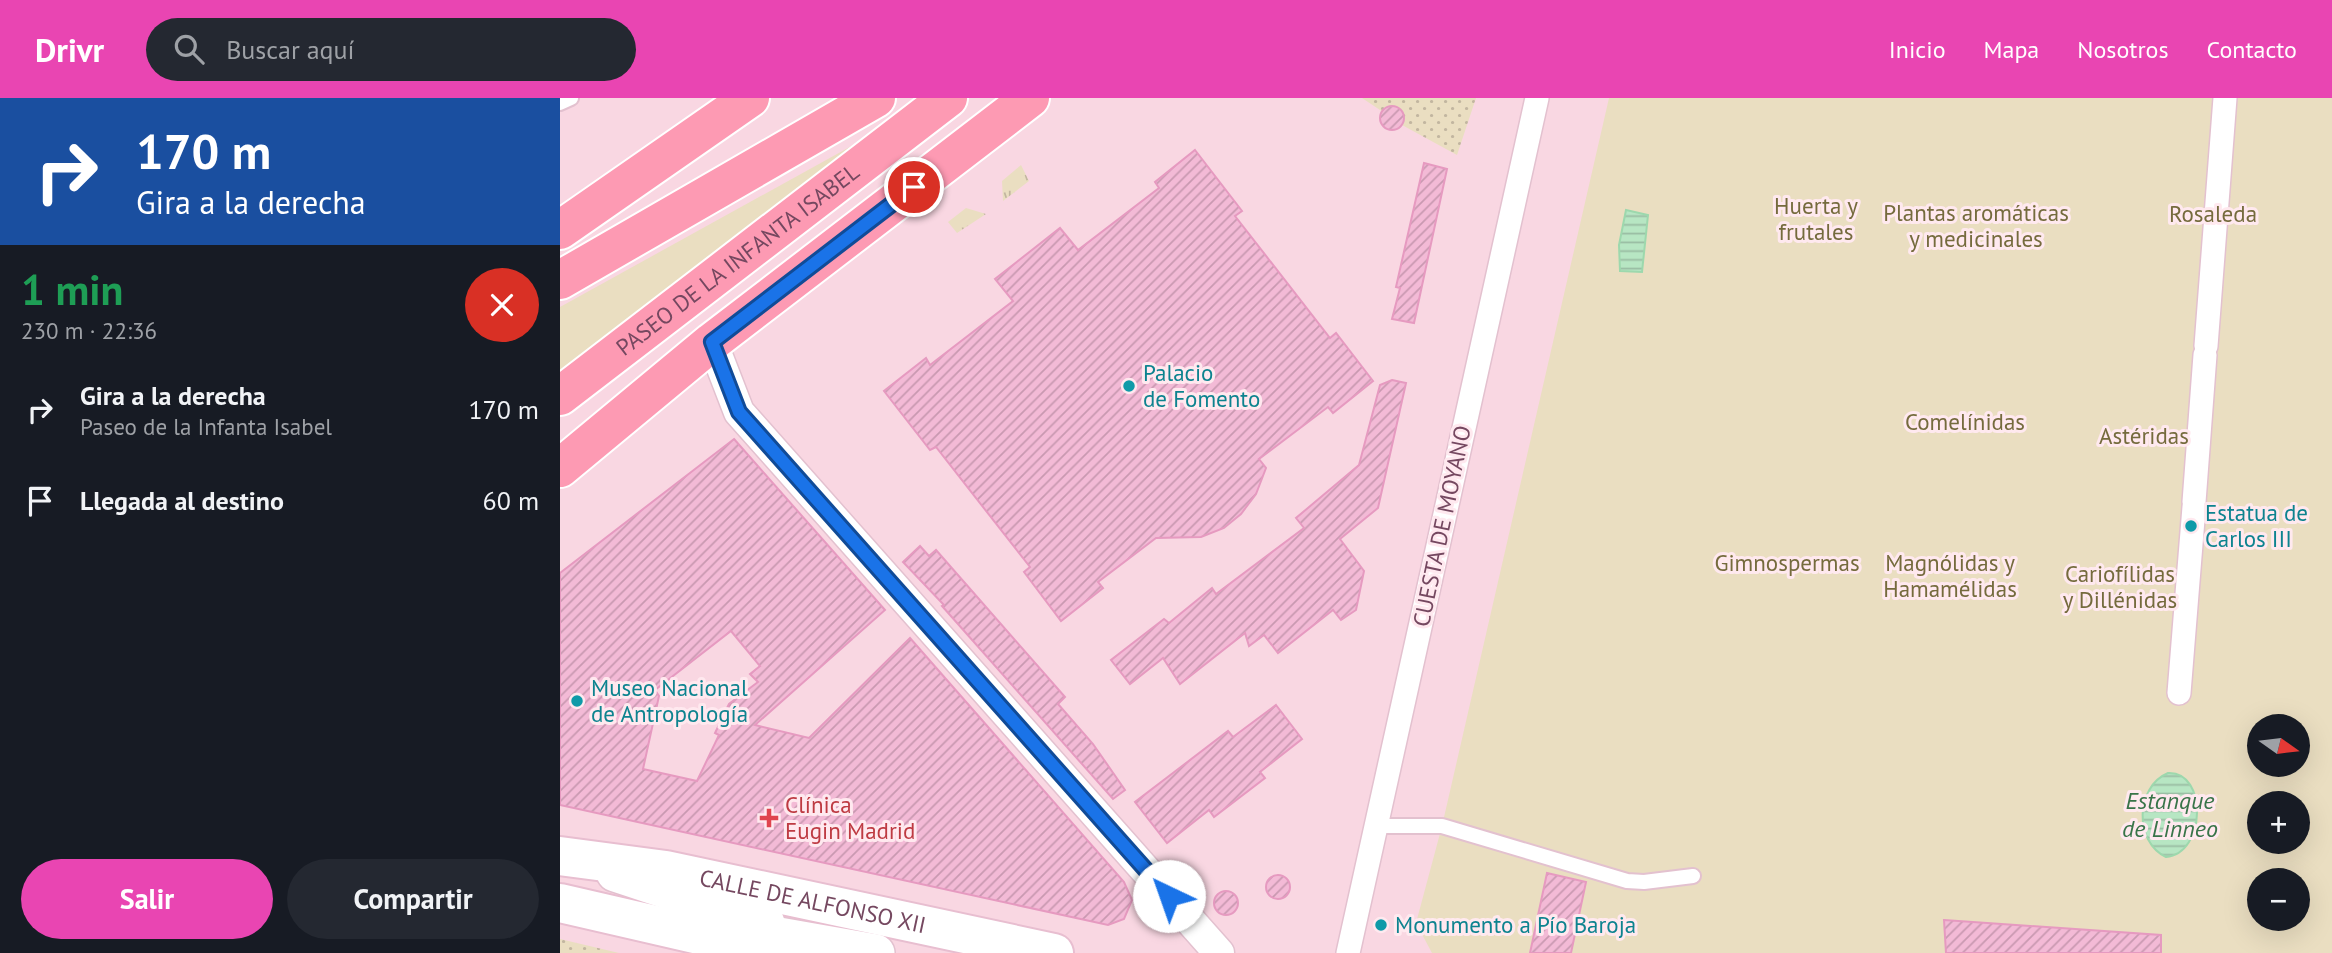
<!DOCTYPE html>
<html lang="es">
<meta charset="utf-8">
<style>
:root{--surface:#171b24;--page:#242831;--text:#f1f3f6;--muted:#9ea1a6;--accent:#e945b2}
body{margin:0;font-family:"PT Sans",sans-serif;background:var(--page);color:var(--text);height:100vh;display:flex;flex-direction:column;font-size:26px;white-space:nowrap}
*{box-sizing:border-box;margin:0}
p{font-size:23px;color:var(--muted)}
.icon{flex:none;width:38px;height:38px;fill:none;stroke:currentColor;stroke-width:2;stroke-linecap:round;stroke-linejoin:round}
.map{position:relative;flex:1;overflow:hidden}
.sheet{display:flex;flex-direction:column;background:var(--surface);width:560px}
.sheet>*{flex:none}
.top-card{background:#1a4fa0;color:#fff;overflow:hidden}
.needle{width:46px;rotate:104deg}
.fabs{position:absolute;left:1687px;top:616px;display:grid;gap:14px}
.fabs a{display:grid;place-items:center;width:63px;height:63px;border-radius:50%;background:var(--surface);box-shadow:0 7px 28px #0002;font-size:35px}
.pin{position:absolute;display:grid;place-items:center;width:60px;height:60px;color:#fff;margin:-30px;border:4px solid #fff;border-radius:50%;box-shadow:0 2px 7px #0007}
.me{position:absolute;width:77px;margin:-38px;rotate:318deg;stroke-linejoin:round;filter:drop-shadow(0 0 5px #0008)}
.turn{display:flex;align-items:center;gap:24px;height:147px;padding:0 21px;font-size:32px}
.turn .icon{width:91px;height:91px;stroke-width:2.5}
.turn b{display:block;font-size:49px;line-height:60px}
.round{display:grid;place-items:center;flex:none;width:74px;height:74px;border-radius:37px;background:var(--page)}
.summary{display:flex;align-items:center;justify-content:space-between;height:119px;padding:0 21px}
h1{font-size:42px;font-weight:600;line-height:52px;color:#1e9e55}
.action{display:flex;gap:14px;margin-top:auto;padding:14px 21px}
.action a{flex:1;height:80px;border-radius:42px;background:var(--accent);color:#fff;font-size:28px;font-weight:600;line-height:80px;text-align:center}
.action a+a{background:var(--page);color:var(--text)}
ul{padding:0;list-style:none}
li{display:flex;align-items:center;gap:21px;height:91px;padding:0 21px}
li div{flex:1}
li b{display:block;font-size:26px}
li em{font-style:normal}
header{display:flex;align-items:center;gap:42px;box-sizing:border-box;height:98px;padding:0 35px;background:var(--accent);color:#fff}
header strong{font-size:33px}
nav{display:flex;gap:38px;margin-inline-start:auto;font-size:24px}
.search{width:490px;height:63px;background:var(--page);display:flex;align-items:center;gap:18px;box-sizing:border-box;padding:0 24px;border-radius:38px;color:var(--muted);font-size:26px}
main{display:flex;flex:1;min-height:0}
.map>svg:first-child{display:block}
</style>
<header>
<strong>Drivr</strong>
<div class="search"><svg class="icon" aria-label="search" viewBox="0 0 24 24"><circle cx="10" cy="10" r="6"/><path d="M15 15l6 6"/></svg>Buscar aquí</div>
<nav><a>Inicio</a><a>Mapa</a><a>Nosotros</a><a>Contacto</a></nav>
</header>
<main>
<section class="sheet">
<div class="top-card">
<div class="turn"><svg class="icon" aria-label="right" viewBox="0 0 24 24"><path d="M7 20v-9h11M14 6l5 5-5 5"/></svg><div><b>170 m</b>Gira a la derecha</div></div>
</div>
<div class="summary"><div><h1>1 min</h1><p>230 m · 22:36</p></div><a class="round" style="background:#d93025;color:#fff"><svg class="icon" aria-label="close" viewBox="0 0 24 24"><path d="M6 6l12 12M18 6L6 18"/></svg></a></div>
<ul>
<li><svg class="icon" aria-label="right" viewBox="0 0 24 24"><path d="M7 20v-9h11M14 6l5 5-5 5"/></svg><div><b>Gira a la derecha</b><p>Paseo de la Infanta Isabel</p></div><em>170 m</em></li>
<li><svg class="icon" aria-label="arrive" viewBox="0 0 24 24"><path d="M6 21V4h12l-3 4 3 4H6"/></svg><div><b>Llegada al destino</b></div><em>60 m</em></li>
</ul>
<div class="action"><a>Salir</a><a>Compartir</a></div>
</section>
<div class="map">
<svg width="1772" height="855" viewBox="0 0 1772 855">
<defs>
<pattern id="grass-tufts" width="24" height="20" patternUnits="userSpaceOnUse" patternTransform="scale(1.75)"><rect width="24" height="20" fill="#eadec1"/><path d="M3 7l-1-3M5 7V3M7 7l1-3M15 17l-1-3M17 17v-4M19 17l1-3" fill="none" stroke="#c2b6a0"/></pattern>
<pattern id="park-dots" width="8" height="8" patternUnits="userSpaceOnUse" patternTransform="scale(1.75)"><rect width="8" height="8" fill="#eadec1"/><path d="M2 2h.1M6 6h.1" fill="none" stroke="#c2b6a0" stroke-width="1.8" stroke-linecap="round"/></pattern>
<pattern id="water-rules" width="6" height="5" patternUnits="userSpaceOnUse" patternTransform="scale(1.75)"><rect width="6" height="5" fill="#b7e6c3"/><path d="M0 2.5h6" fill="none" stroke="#99bca2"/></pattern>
<pattern id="building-hatch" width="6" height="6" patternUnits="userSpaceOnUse" patternTransform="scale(1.75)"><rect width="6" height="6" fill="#f3bad6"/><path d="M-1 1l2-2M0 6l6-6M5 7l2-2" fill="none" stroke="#c999b1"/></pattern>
</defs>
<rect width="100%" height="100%" fill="#fde3ea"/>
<!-- residential -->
<path fill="#f9d7e2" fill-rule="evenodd" d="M0 0H1772V855H0ZM1699 628H1738V667H1699ZM1699 705H1738V744H1699ZM1699 782H1738V821H1699Z"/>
<!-- grass -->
<g fill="url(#grass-tufts)">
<polygon points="461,67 469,83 443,103 442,83"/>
<polygon points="406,110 426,116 397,135 388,124"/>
</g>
<!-- park -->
<g fill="url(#park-dots)">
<polygon points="802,0 916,0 897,57 842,27 844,19 837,10 829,9 823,14"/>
<polygon points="0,841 59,855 0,855"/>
</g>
<!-- garden -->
<g fill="#eadec1" fill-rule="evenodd">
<path d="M1049 0H1772V855H872L856 825 882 728ZM1699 628H1738V667H1699ZM1699 705H1738V744H1699ZM1699 782H1738V821H1699Z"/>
<polygon points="333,25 0,277 0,209"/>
</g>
<!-- water -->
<g fill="url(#water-rules)" stroke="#9dd8ad" stroke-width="2">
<polygon points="1066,112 1088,117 1082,174 1060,173 1059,147"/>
<path d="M1608 675C1648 673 1646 756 1606 759 1574 744 1575 689 1608 675Z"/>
</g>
<!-- building -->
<g fill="url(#building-hatch)" stroke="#e69ac0" stroke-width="2" fill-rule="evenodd">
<circle cx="832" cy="20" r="12"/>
<polygon points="635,52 682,113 675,118 770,240 776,235 813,283 773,315 768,309 699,361 706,370 696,396 681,416 664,430 641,439 596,440 538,484 543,490 501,523 464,474 470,469 376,349 370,352 324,293 366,260 370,267 453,203 435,181 500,130 518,152 599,90 595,84"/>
<polygon points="864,65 887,71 854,225 832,221 840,190 836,189"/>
<polygon points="832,282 846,285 818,410 780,441 804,473 796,512 781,522 773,512 718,555 704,537 689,548 685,535 620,586 603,560 570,586 551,562 604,521 609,525 652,490 656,496 744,430 736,420 799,367 820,287"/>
<path d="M174 341 325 512 195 627 249 640 350 540 564 784 572 802 564 821 548 827 0 707V475ZM171 533 200 568 190 576 198 584 169 606 155 635 159 637 137 683 83 671 99 598 95 592Z"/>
<polygon points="360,448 369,458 376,452 505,599 498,606 533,646 565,692 553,701 382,508 384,507 343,464"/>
<polygon points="716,607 742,641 700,674 705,680 654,719 649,712 607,745 575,704 668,633 673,639"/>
<polygon points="987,775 1026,784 1011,855 970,855"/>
<circle cx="718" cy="789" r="12"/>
<circle cx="666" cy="805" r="12"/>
<polygon points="1384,822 1601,837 1601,855 1386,855"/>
</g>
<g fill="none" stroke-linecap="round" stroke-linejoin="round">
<defs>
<g id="service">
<polyline points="0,5 11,0"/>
<polyline points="816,728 882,728 1067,783 1084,784 1133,778"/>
</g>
<g id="pedestrian">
<polyline points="1646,248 1665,0"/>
<polyline points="1634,404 1645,257"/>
<polyline points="1619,595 1634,409"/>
<polyline points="788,855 977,0"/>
</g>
<polyline id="minor" points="152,244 179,314 659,855"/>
<g id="tertiary">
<polyline points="55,775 206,825"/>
<polyline points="174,830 316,855"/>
</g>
<g id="secondary">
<path id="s1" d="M0 758 106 772 494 855"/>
<polyline points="0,805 217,855"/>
</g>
<g id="primary">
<polyline points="0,132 190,0"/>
<polyline points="0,182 316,0"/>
<path id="s2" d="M0 298 388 0"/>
<polyline points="0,370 152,244 470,0"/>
</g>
</defs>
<!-- service casing -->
<use href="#service" stroke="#e3c1cf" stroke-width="18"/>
<!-- pedestrian casing -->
<use href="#pedestrian" stroke="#e3c1cf" stroke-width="26"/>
<!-- minor casing -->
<use href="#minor" stroke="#e3c1cf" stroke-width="33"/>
<!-- tertiary casing -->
<use href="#tertiary" stroke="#e3c1cf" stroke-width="40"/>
<!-- secondary casing -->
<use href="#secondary" stroke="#e8bed0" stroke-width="42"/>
<!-- primary casing -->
<use href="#primary" stroke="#fff" stroke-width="42"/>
<!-- service -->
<use href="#service" stroke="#fff" stroke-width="14"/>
<!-- pedestrian -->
<use href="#pedestrian" stroke="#fff" stroke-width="23"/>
<!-- minor -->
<use href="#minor" stroke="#fff" stroke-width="30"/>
<!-- tertiary -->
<use href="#tertiary" stroke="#fff" stroke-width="37"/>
<!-- secondary -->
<use href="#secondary" stroke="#fff" stroke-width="38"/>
<!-- primary -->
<use href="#primary" stroke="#fd9ab3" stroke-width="38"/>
</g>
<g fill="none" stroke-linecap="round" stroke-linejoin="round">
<defs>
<polyline id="route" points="354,89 152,244 179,314 609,798"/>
</defs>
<!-- route casing -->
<use href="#route" stroke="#114b97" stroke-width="18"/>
<!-- route -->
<use href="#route" stroke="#1a73e8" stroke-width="12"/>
</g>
<!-- markers -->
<g fill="#0f9aa8" stroke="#ffe9ef" stroke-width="2.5">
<circle cx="569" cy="288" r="7"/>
<circle cx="1631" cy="428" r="7"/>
<circle cx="17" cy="603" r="7"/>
<circle cx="821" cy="827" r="7"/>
</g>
<path fill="#e0444e" stroke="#ffe9ef" stroke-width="2.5" d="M205.5 709.5h7v7h7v7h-7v7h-7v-7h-7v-7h7z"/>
<g text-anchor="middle" stroke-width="6" stroke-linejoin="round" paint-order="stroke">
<!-- park labels -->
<g font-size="23" fill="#756b3d" stroke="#ffe9ef">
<text x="1256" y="116">Huerta y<tspan x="1256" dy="26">frutales</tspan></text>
<text x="1416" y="123">Plantas aromáticas<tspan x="1416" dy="26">y medicinales</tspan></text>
<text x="1653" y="124">Rosaleda</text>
<text x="1405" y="332">Comelínidas</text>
<text x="1584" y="346">Astéridas</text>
<text x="1227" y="473">Gimnospermas</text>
<text x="1390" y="473">Magnólidas y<tspan x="1390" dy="26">Hamamélidas</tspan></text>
<text x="1560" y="484">Cariofílidas<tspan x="1560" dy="26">y Dillénidas</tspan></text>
</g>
<!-- street labels -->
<g font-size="23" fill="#754860" stroke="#ffe9ef">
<text dy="8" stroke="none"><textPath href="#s2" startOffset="224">PASEO DE LA INFANTA ISABEL</textPath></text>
<text transform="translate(882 428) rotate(-78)" y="8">CUESTA DE MOYANO</text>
<text dy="8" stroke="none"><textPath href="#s1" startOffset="257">CALLE DE ALFONSO XII</textPath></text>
</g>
<!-- culture labels -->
<g font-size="23" fill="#0d838f" stroke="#ffe9ef" text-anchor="start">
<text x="583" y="283">Palacio<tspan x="583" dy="26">de Fomento</tspan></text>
<text x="1645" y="423">Estatua de<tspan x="1645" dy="26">Carlos III</tspan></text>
<text x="31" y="598">Museo Nacional<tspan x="31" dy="26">de Antropología</tspan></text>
<text x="835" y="835">Monumento a Pío Baroja</text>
</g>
<!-- health labels -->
<g font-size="23" fill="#be3a42" stroke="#ffe9ef" text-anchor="start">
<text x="225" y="715">Clínica<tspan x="225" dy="26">Eugin Madrid</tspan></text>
</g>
<!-- water labels -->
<g font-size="24" font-style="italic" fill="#397449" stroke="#ffe9ef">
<text x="1610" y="711">Estanque<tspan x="1610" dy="28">de Linneo</tspan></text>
</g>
</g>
</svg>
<div class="fabs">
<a><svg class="needle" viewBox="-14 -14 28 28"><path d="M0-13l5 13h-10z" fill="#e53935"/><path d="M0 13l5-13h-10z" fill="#9ea1a6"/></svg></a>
<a>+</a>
<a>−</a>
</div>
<div class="pin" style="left:354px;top:89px;background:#d93025"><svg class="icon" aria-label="arrive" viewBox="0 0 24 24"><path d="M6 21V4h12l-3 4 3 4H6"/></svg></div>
<svg class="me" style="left:609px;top:798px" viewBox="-20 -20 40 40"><circle r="19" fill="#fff"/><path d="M0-13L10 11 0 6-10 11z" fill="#1a73e8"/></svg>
</div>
</main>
